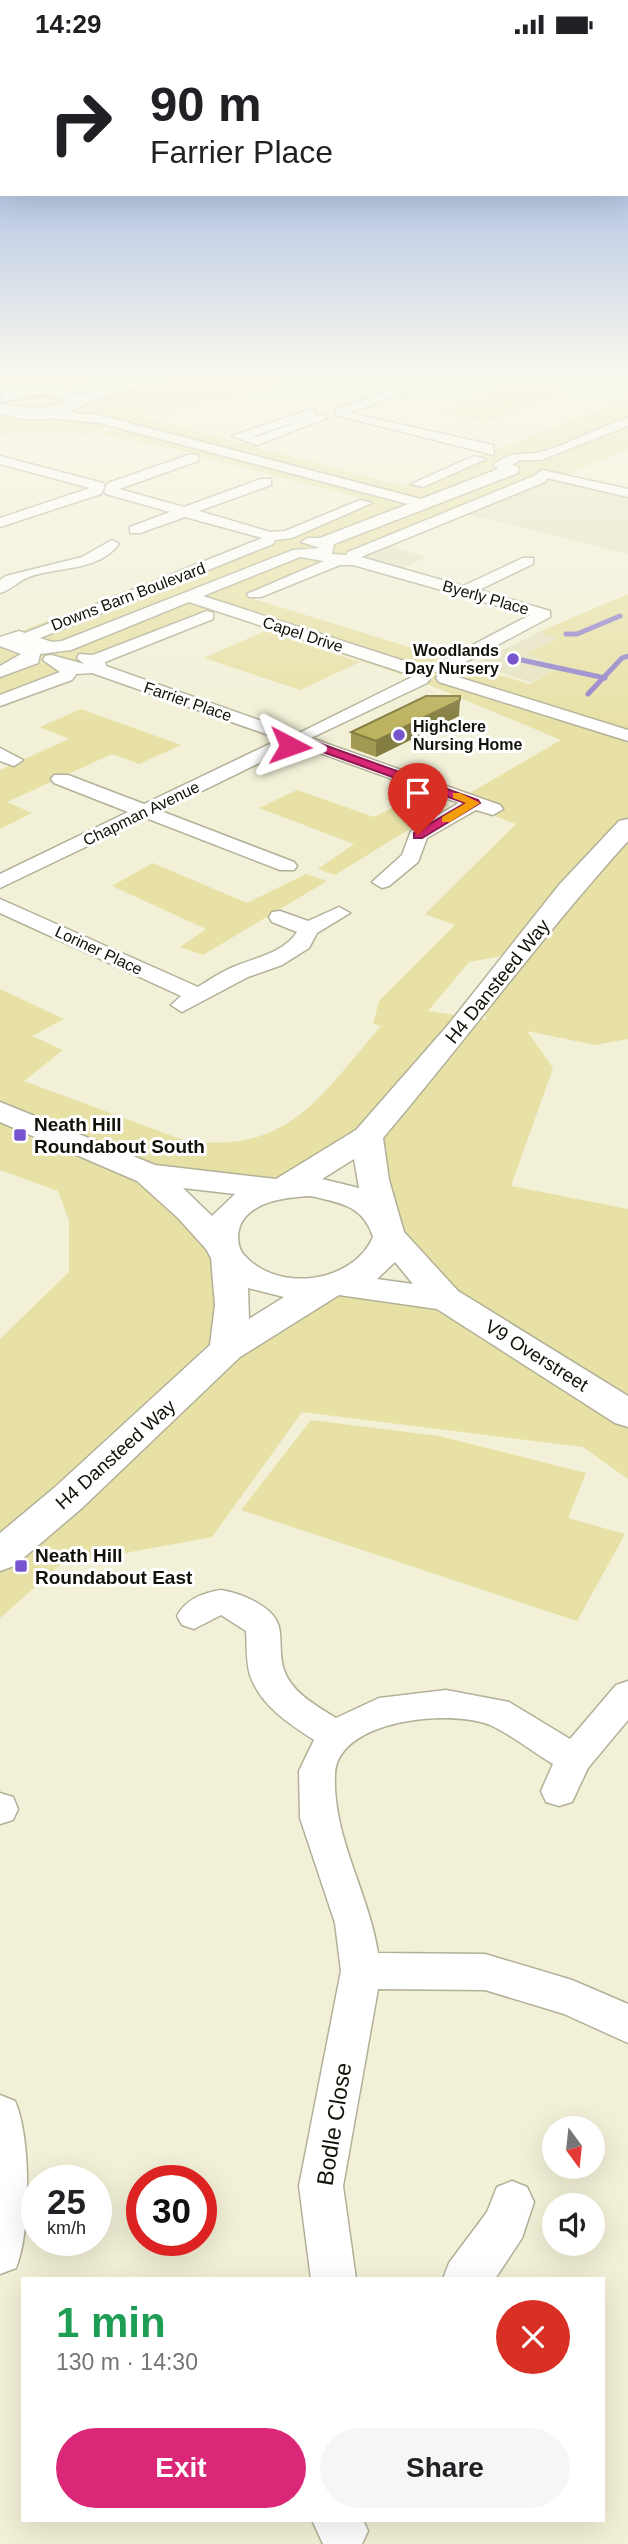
<!DOCTYPE html>
<meta charset="utf-8">
<style>
:root{--surface:#fff;--page:#f6f6f6;--text:#202124;--muted:#757577;--accent:#db2777}
body{margin:0;font-family:Helvetica,sans-serif;background:var(--page);color:var(--text);height:100vh;display:flex;flex-direction:column;font-size:26px;white-space:nowrap}
*{box-sizing:border-box;margin:0}
p{font-size:23px;color:var(--muted)}
.icon{flex:none;width:38px;height:38px;fill:none;stroke:currentColor;stroke-width:2;stroke-linecap:round;stroke-linejoin:round}
.map{position:relative;flex:1;overflow:hidden}
.side{position:absolute;left:21px;top:2228px;width:584px;height:245px;display:flex;flex-direction:column;background:var(--surface);border-radius:0px;box-shadow:0 7px 28px #0002}
.side>*{flex:none}
.top-card{position:absolute;left:0px;top:0px;width:628px;height:147px;box-shadow:0 7px 28px #0002;background:#fff;color:var(--text);overflow:hidden}
.needle{width:46px;rotate:165deg}
.buttons{position:absolute;left:542px;top:2067px;display:grid;gap:14px}
.buttons a{display:grid;place-items:center;width:63px;height:63px;border-radius:50%;background:var(--surface);box-shadow:0 7px 28px #0002;font-size:35px}
.speed{position:absolute;left:21px;top:2116px;display:flex;gap:14px;font-size:35px;font-weight:700;text-align:center}
.speed>*{display:grid;place-content:center;width:91px;height:91px;border-radius:50%;background:var(--surface);box-shadow:0 7px 28px #0002;line-height:1}
.speed small{font-size:18px;font-weight:400}
.speed .limit{border:10px solid #d22;background:#fff;color:#111}
.pin{position:absolute;display:grid;place-items:center;width:60px;height:60px;color:#fff;margin:-72px -30px;border-radius:50% 50% 50% 0;rotate:-45deg;box-shadow:0 0 7px #0007}
.pin .icon{rotate:45deg}
.me{position:absolute;width:77px;margin:-38px;rotate:94deg;stroke-linejoin:round;filter:drop-shadow(0 0 5px #0008)}
.turn{display:flex;align-items:center;gap:24px;height:147px;padding:0 35px;font-size:32px}
.turn .icon{width:91px;height:91px;stroke-width:2.5}
.turn b{display:block;font-size:49px;line-height:60px}
.round{display:grid;place-items:center;flex:none;width:74px;height:74px;border-radius:37px;background:var(--page)}
.headline{display:flex;align-items:center;justify-content:space-between;height:119px;padding:0 35px}
h1{font-size:42px;font-weight:600;line-height:52px;color:#1e9e55}
.action{display:flex;gap:14px;margin-top:auto;padding:14px 35px}
.action a{flex:1;height:80px;border-radius:42px;background:var(--accent);color:#fff;font-size:28px;font-weight:600;line-height:80px;text-align:center}
.action a+a{background:var(--page);color:var(--text)}
.status{display:flex;justify-content:space-between;align-items:center;height:49px;padding:0 35px;background:var(--surface);direction:ltr}
.status svg{height:19px;fill:currentColor}
.map>svg:first-child{display:block}
</style>
<div class="status"><b>14:29</b><svg viewBox="0 0 49 12"><path d="M0 12V9h3v3zM5 12V6h3v6zM10 12V3h3v9zM15 12V0h3v12zM26 1h20v11H26zM47 4h2v5h-2z"/></svg></div>
<div class="map">
<svg width="628" height="2495" viewBox="0 0 628 2495">
<rect width="100%" height="100%" fill="#f2f0d6"/>
<!-- built -->
<g fill="#e6e3c2">
<polygon points="553,430 628,448 628,505 465,465"/>
<polygon points="389,497 427,508 400,520 364,507"/>
<polygon points="539,583 559,589 526,605 564,617 531,633 474,615"/>
</g>
<!-- green -->
<g fill="#e7e1a6" fill-rule="evenodd">
<polygon points="0,329 118,329 61,338 0,337"/>
<path d="M165 329H301L241 346 139 367 403 437 628 349V400L254 550 529 635 563 617 525 605 558 590 539 583 628 545V990L595 996 527 982 553 1019 511 1137 628 1160V1430L583 1398 302 1363 212 1488 60 1516 0 1569V1290L69 1223V1171L58 1142 0 1121V940L64 970 32 987 63 1001 24 1032 183 1091C289 1107 319 1048 381 977L373 975 379 952 455 876 425 865 516 775 474 759 463 748 561 691 415 630 215 563 0 653V590L363 450 177 401 98 385 120 379 134 368 81 386 68 382 0 385V368L22 365 97 369 75 356ZM519 904 480 954 487 971 428 962 469 913ZM367 1089 391 1188 444 1250 324 1239 227 1299 233 1256 190 1162 150 1125 286 1138Z"/>
<polygon points="522,334 564,343 485,373 438,362"/>
<polygon points="41,345 58,347 66,355 46,362 6,356 14,349"/>
<polygon points="265,582 360,613 300,641 204,609"/>
<polygon points="81,660 181,696 139,715 112,705 7,753 32,764 0,780 0,721 69,690 40,678"/>
<polygon points="297,741 374,768 419,745 448,756 335,826 318,820 354,795 259,759"/>
<polygon points="153,814 247,854 306,825 327,832 203,906 180,898 206,880 112,837"/>
<polygon points="311,1371 439,1387 586,1424 568,1469 625,1485 577,1572 241,1461"/>
</g>
<g fill="none" stroke-linecap="round" stroke-linejoin="round">
<!-- stream -->
<g stroke="#9384cb" stroke-width="5">
<polyline points="566,585 577,585 620,567"/>
<polyline points="517,610 605,629"/>
<polyline points="588,645 622,609 628,607"/>
</g>
<defs>
<g id="minor">
<polygon points="426,329 445,329 349,364 493,396 494,406 335,366 336,360"/>
<polygon points="602,329 628,330 628,338 604,332"/>
<polygon points="0,336 32,338 38,342 32,346 0,344"/>
<path d="M311 360 315 361 316 367 321 365 327 369 257 396 232 387ZM314 367 256 388 253 387Z"/>
<path d="M43 361 99 366 421 450 498 420 494 416C507 403 518 406 535 404 565 399 598 377 628 369V377L541 411H520L512 416 518 418V424L334 495 332 505 346 506 348 503 534 427 542 421 628 440V448L547 429 545 433 361 508 463 537 523 509H533V515L479 541 550 562V568L445 624 628 681V692L439 633 436 629 440 625 431 620 434 616 530 566 353 516H340L261 548H249L247 545 324 512 300 508 203 547 423 618 426 622 423 625 430 630 427 634 311 689 500 756 503 760 493 766 476 761 427 789 418 813 389 837 382 839 372 833 402 806 411 782 459 754 303 698 301 694 307 689 299 684 414 627 189 553 71 601 40 605 38 614 0 628V617L21 605 0 597V588L19 582 25 584 262 489 185 468 140 484H130V478L170 463 106 445 104 442 108 434 188 406H198V412L119 440 184 458 261 430H271V436L199 462 270 483 285 482 360 451 372 454 292 489 275 491 273 495 40 589 52 593 62 592 293 501 320 499 301 493 308 489H320L408 455 99 374 38 368 37 365Z"/>
<polygon points="0,407 103,434 105,437 101,445 0,478 0,469 90,439 0,415"/>
<polygon points="474,407 486,410 423,438 411,435"/>
<path d="M112 491 119 495C97 523 60 517 29 528 18 532 11 541 0 544V531L6 527 82 508Z"/>
<polygon points="207,562 213,564 213,570 105,613 106,617 287,681 290,685 284,690 292,695 290,699 161,762 294,813 297,817 294,821 280,821 146,769 0,839 0,825 128,763 54,734 51,730 54,726 68,726 144,755 280,690 92,624 76,625 72,631 0,657 0,646 60,623 43,611 45,607 51,606 84,615 77,609 79,605 93,606"/>
<polygon points="0,699 23,711 14,717 0,712"/>
<path d="M0 850 198 938C209 931 221 923 233 918 254 909 284 904 297 883L272 873 269 868 272 863 280 862 308 872 339 858 350 864 317 884 309 899 282 916 248 928 182 963 171 956 181 947 0 864Z"/>
<path d="M221 1541C240 1544 274 1557 279 1578 282 1591 279 1608 284 1621 292 1644 317 1657 336 1669L379 1649 446 1641 509 1653 570 1690 616 1636 628 1632V1671L588 1719 572 1753 559 1757 546 1753 541 1742 553 1715C533 1703 512 1686 490 1676 451 1660 338 1670 335 1725 332 1787 369 1844 378 1904L485 1905 572 1931 628 1955V1994L564 1965 485 1941 378 1940 343 2137 356 2230H311L299 2137 341 1922 335 1874 300 1769 299 1722 314 1691C289 1675 260 1656 250 1626 246 1613 247 1596 246 1582L221 1566 194 1580 182 1576 177 1567C186 1550 203 1544 221 1541Z"/>
<polygon points="0,1744 13,1748 18,1760 13,1771 0,1775"/>
<path d="M0 2046 15 2052C31 2089 31 2181 16 2219L0 2225Z"/>
<polygon points="512,2132 527,2138 534,2153 522,2189 495,2230 443,2230 449,2214 487,2163 497,2138"/>
<polygon points="312,2471 363,2471 368,2482 362,2495 323,2495"/>
</g>
<path id="tertiary" d="M628 770V792C542 887 466 991 383 1089L389 1131 404 1183 458 1242 628 1347V1378L615 1374 437 1260 339 1246 240 1308 82 1459 14 1517 0 1522V1484L54 1439 210 1296 215 1256 211 1209 206 1200 178 1169 137 1132 0 1073V1053L155 1116 276 1130 356 1081 448 976 559 836 619 772ZM354 1110 359 1139 322 1130ZM183 1139 235 1145 212 1167ZM311 1147C340 1154 363 1156 373 1188 353 1234 279 1244 245 1207 240 1202 238 1195 238 1187 240 1153 285 1148 311 1147ZM395 1213 413 1235 377 1230ZM248 1239 284 1248 249 1270Z"/>
<path id="primary" d="M139 329H171L169 333C149 337 129 340 110 346 63 361 55 380 0 365V355L40 360 67 353C46 339 22 349 0 354L2 342 52 336 80 346Z"/>
</defs>
<!-- minor casing -->
<use href="#minor" stroke="#b2b098" stroke-width="3"/>
<!-- tertiary casing -->
<use href="#tertiary" stroke="#b2b098" stroke-width="3"/>
<!-- primary casing -->
<use href="#primary" stroke="#b2b098" stroke-width="3"/>
<!-- minor -->
<use href="#minor" fill="#fff" fill-rule="evenodd"/>
<!-- tertiary -->
<use href="#tertiary" fill="#fff" fill-rule="evenodd"/>
<!-- primary -->
<use href="#primary" fill="#fff" fill-rule="evenodd"/>
</g>
<!-- wall -->
<polygon fill="#a29952" points="459,667 376,708 351,699 351,683"/>
<!-- shaded-wall -->
<polygon fill="#847d42" points="460,651 459,667 376,708 376,692"/>
<!-- building -->
<polygon fill="#bcb25f" stroke="#847d42" stroke-width="2" points="426,647 460,647 460,651 376,692 351,683"/>
<!-- sky -->
<linearGradient id="sky" x2="0" y2="1"><stop stop-color="#86a1dc"/><stop offset="0.48" stop-color="#f9f8ed"/><stop offset="1" stop-color="#f9f8ed" stop-opacity="0"/></linearGradient>
<rect width="628" height="679" fill="url(#sky)"/>
<!-- route -->
<polygon fill="#db2777" stroke="#8e194d" stroke-width="2" points="313,692 478,751 480,754 422,789 414,789 414,784 465,754 309,698 290,700 285,697"/>
<!-- slow -->
<polygon fill="#f59e0b" points="453,744 460,744 480,754 450,773 442,773 442,768 466,754 453,749"/>
<!-- markers -->
<g fill="#7855cf" stroke="#fff" stroke-width="2.5">
<circle cx="513" cy="610" r="7"/>
<circle cx="399" cy="686" r="7"/>
<rect x="13" y="1079" width="14" height="14" rx="3.5"/>
<rect x="14" y="1510" width="14" height="14" rx="3.5"/>
</g>
<g text-anchor="middle" stroke-width="6" stroke-linejoin="round" paint-order="stroke">
<!-- far-street labels -->
<g font-size="16" fill="#131209" stroke="#fff">
<text transform="translate(128 547) rotate(-21)" y="6">Downs Barn Boulevard</text>
<text transform="translate(486 548) rotate(16)" y="6">Byerly Place</text>
<text transform="translate(303 585) rotate(18)" y="6">Capel Drive</text>
<text transform="translate(188 652) rotate(19)" y="6">Farrier Place</text>
<text transform="translate(141 764) rotate(-26)" y="6">Chapman Avenue</text>
<text transform="translate(99 901) rotate(25)" y="6">Loriner Place</text>
</g>
<!-- far-poi labels -->
<g font-size="16" font-weight="bold" fill="#131209" stroke="#fff" text-anchor="end">
<text x="499" y="607">Woodlands<tspan x="499" dy="18">Day Nursery</tspan></text>
<text x="413" y="683" text-anchor="start">Highclere<tspan x="413" dy="18">Nursing Home</tspan></text>
</g>
<!-- street labels -->
<g font-size="19" fill="#131209" stroke="#fff">
<text transform="translate(497 932) rotate(-51)" y="7">H4 Dansteed Way</text>
<text transform="translate(537 1306) rotate(32)" y="7">V9 Overstreet</text>
<text transform="translate(115 1405) rotate(-42)" y="7">H4 Dansteed Way</text>
</g>
<!-- poi labels -->
<g font-size="19" font-weight="bold" fill="#131209" stroke="#fff" text-anchor="start">
<text x="34" y="1082">Neath Hill<tspan x="34" dy="22">Roundabout South</tspan></text>
<text x="35" y="1513">Neath Hill<tspan x="35" dy="22">Roundabout East</tspan></text>
</g>
<!-- near-street labels -->
<g font-size="23" fill="#131209" stroke="#fff">
<text transform="translate(334 2075) rotate(-81)" y="8">Bodle Close</text>
</g>
</g>
</svg>
<div class="buttons">
<a><svg class="needle" viewBox="-14 -14 28 28"><path d="M0-13l5 13h-10z" fill="#e53935"/><path d="M0 13l5-13h-10z" fill="#757577"/></svg></a>
<a><svg class="icon" aria-label="sound" viewBox="0 0 24 24"><path d="M4 9h4l5-4v14l-5-4H4zM17 9q2 3 0 6"/></svg></a>
</div>
<div class="speed"><div>25<small>km/h</small></div><div class="limit">30</div></div>
<div class="pin" style="left:418px;top:786px;background:#d93025"><svg class="icon" aria-label="arrive" viewBox="0 0 24 24"><path d="M6 21V4h12l-3 4 3 4H6"/></svg></div>
<svg class="me" style="left:290px;top:697px" viewBox="-20 -20 40 40"><path d="M0-17L14 15 0 8-14 15z" fill="#db2777" stroke="#fff" stroke-width="4"/></svg>
<div class="top-card">
<div class="turn"><svg class="icon" aria-label="right" viewBox="0 0 24 24"><path d="M7 20v-9h11M14 6l5 5-5 5"/></svg><div><b>90 m</b>Farrier Place</div></div>
</div>
<section class="side">
<div class="headline"><div><h1>1 min</h1><p>130 m · 14:30</p></div><a class="round" style="background:#d93025;color:#fff"><svg class="icon" aria-label="close" viewBox="0 0 24 24"><path d="M6 6l12 12M18 6L6 18"/></svg></a></div>
<div class="action"><a>Exit</a><a>Share</a></div>
</section>
</div>
